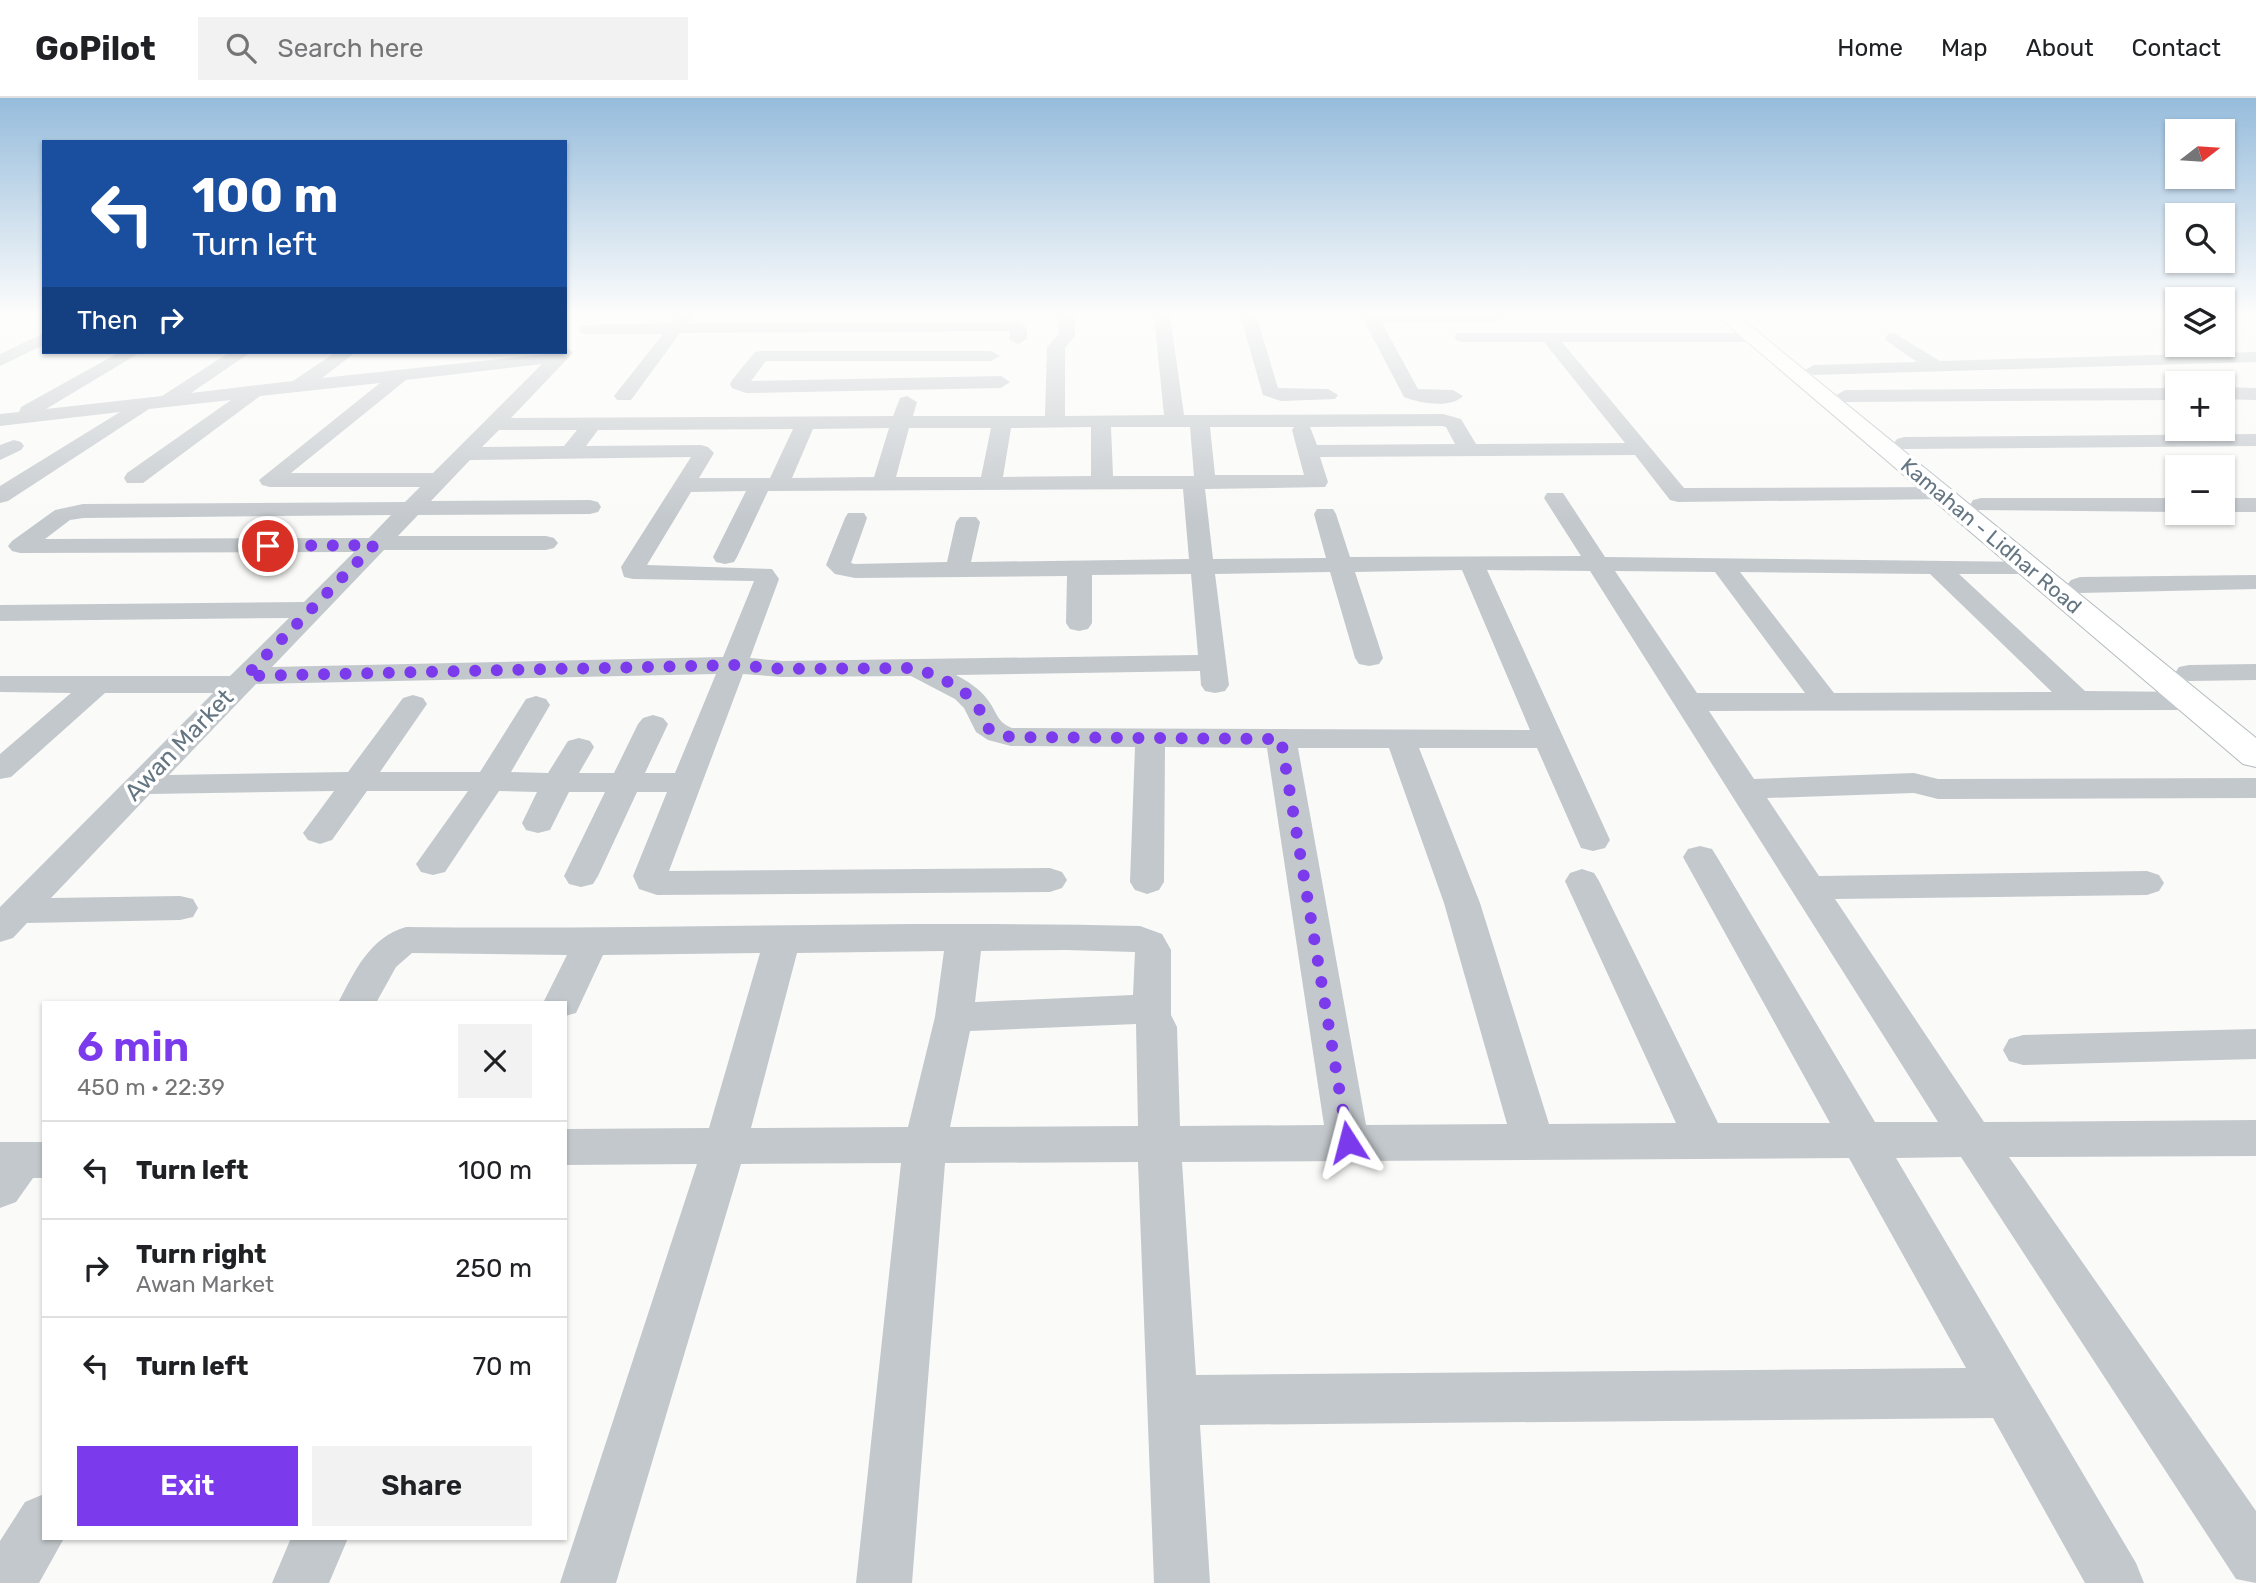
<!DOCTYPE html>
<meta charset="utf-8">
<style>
:root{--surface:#fff;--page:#f2f2f2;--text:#202124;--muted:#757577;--line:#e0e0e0;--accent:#7c3aed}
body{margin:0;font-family:Rubik,sans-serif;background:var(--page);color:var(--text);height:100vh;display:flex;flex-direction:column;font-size:26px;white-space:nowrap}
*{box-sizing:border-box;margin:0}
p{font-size:23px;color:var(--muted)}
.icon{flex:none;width:38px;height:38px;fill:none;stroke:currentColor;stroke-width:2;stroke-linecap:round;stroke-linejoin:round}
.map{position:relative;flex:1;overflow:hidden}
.panel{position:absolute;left:42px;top:903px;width:525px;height:539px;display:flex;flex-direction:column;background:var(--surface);border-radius:0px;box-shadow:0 2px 5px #0004}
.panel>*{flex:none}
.guide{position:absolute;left:42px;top:42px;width:525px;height:214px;border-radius:0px;box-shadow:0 2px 5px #0004;background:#1a4fa0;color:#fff;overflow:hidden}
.needle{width:46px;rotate:73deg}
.fabs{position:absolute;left:2165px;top:21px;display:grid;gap:14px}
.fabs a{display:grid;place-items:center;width:70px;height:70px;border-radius:0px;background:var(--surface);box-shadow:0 2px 5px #0004;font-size:35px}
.pin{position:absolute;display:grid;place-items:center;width:60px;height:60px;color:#fff;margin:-30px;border:4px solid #fff;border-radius:50%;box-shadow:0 2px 7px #0007}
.me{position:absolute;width:77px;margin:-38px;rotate:351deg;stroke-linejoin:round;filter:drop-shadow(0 0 5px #0008)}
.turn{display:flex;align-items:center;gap:24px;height:147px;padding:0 35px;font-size:32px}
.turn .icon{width:91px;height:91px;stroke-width:2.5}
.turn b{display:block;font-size:49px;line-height:60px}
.then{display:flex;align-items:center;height:66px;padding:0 35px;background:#0003;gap:14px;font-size:26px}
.round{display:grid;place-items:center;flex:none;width:74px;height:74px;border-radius:0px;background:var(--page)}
.summary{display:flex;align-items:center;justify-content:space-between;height:119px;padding:0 35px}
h1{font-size:42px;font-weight:600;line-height:52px;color:var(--accent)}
.button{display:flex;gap:14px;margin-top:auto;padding:14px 35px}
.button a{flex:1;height:80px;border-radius:0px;background:var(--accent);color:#fff;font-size:28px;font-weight:600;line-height:80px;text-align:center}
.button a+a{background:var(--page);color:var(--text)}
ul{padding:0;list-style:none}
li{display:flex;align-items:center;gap:21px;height:98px;padding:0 35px;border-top:2px solid var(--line)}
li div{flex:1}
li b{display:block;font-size:26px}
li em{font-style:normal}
header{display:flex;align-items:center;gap:42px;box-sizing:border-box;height:98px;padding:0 35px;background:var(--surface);border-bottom:2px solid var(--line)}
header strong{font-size:33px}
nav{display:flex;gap:38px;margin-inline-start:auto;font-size:24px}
.search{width:490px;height:63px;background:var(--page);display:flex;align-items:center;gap:18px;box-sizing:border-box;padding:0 24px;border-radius:0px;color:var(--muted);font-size:26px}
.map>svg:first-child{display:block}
</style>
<header>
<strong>GoPilot</strong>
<div class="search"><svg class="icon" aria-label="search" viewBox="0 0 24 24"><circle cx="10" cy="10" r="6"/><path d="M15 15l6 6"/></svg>Search here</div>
<nav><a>Home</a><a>Map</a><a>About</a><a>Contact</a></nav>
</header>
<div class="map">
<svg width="2256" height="1485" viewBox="0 0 2256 1485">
<rect width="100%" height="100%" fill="#fafaf8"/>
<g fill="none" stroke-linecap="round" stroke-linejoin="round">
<defs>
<polygon id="secondary" points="1716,217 1737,217 2256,640 2256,669 2243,666"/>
</defs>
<!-- secondary casing -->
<use href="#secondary" stroke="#b3babf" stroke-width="2"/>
<!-- street -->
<g fill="#c3c8cc" fill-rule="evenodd">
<path d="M677 217H691L692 219 688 225 1013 223C1026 226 1028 228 1027 241L1018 246 1009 241 1010 233 680 235 631 302H617L614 298 663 236H587L581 235 579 231 581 227 671 225Z"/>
<path d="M1059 217H1075V238L1065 250V318L1164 317 1154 217H1170L1184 317 1443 316 1461 321 1476 346 1625 345 1544 244H1463L1457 243 1454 239 1457 235H1758L1761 239 1758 243 1752 244H1562L1684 390 1941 389 1949 391 1952 396 1949 401 1678 404 1670 402 1635 357 1320 359 1328 384 1325 389 1205 391 1213 461 1326 460 1314 416 1317 411H1333L1336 416 1350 459 1581 458 1544 400 1547 395H1563L1605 459 2038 464 2041 469 2038 474 2029 476H1959L2085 593 2189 594 2199 597 2203 603 2199 609 2189 612 1709 613 1754 681 1914 675 1938 681 2256 680V700L1938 701 1914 695 1767 700 1819 778 2147 773 2159 777 2164 785 2159 793 2147 797 1835 801 1984 1024 2256 1022V1058L2009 1059 2256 1413V1485L2236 1481 1961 1059 1896 1060 2136 1465 2144 1485H2085L1993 1320 1200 1327 1210 1485H1154L1138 1064 945 1065 912 1485H856L901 1065 741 1066 616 1485H560L697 1066 565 1067V1031L709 1030 760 855 603 857 576 915 565 918V905H543L567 857 412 855 396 869 376 905H338C355 873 369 840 406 829 651 832 896 822 1140 828L1162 836 1171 852V917L1177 929 1180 1028 1324 1027 1267 650 1165 649 1164 784 1159 792 1147 796 1135 792 1130 784 1135 649 1011 648 988 642 976 634 964 610 955 601 911 578 782 579 743 576 669 773 1050 770 1062 774 1067 782 1062 790 1050 794 657 797 639 791 633 778 667 694H637L598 778 593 786 581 789 569 786 564 778 605 694H569L550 732 538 735 526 732 522 725 537 694 499 693 445 774 433 777 421 774 416 766 468 693H367L332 742 320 746 308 742 303 735 334 693 150 696 51 800 180 798 193 801 198 810 193 819 180 822 27 825 13 840 0 844V809L213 595H105L11 679 0 681V656L71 595 0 594V578H230L289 520 0 523V507L304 504 354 454 20 455 12 453 8 448 12 443 55 412 83 406 405 404 420 389H270L262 387 259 382 380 285 260 298 143 385H127L124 380 127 375 231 302 149 311 8 403 0 405V388L120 314 0 328V316L19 314 21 309 120 254H141L46 311 162 298 230 254H251L191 295 293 283 336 254H356L322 280 565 254V249L573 254 570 258 511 320 893 318 900 300 907 298 917 304 913 318H1045L1047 249 1058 237ZM542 266 433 375H291L406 282ZM1442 328 1446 329 1455 346 1317 347 1310 329ZM1091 329V378L1003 379 1011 330ZM1111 329H1190L1194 378H1113ZM1210 329H1294L1292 332 1304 377H1215ZM889 330 874 379 792 380 813 331ZM909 330H991L981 379H896ZM793 331 770 380H699L714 355 708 349 701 347 586 348 598 332ZM499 332H577L564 348 482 349ZM691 359 621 469 624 479 633 481 754 483 723 559 272 569 384 452H546L554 450 558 445 554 440 546 438H398L418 417 590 416 598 414 601 409 598 404 590 402 431 403 470 362ZM1183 391 1189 461 971 464 980 424 976 419H960L956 424 947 464 855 466 851 465 867 420 864 415H848L845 420 826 467 835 476 855 480 1067 478 1066 525 1070 531 1079 533 1088 531 1092 525V477L1191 476 1198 557 782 563 750 560 779 481 772 471 647 467 691 394 746 393 713 459 716 464 725 466 734 464 737 459 768 393ZM391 417 369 440 45 441 70 422 83 420ZM1462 472 1530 632 1012 630C996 624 997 613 987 601 979 590 967 583 956 577L1200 573 1201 587 1205 593 1215 595 1225 593 1229 587 1215 476 1330 474 1355 560 1359 566 1369 568 1379 566 1383 560 1355 474ZM1487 472 1590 473 1938 1024H1875L1717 759 1712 751 1700 748 1688 751 1683 759 1830 1025H1718L1599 783 1594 775 1582 771 1570 775 1565 783 1676 1025 1549 1026 1480 805 1419 650H1537L1581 750 1593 753 1605 750 1610 742ZM1615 473 1715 474 1805 595H1697ZM1740 474 1930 476 2052 594 1834 595ZM716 576 675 675H645L668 626 663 620 653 617 643 620 638 626 614 675H579L594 649 590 643 579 640 568 643 548 675 511 674 550 607 546 601 536 598 526 601 480 674H380L427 606 423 600 413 597 403 600 348 674 169 677 256 586ZM1298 650H1389L1444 805 1507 1026 1366 1027ZM1066 852 1135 854 1133 897 975 904 981 853ZM944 853 935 919 908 1029 751 1030 797 855ZM1136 926 1138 1028 950 1029 970 933ZM1849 1060 1966 1270 1196 1277 1182 1064Z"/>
<polygon points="1240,217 1256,217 1278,290 1328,291 1338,297 1335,301 1281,303 1263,297"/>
<path d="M1361 217H1501L1502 219 1494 224 1382 225 1418 291 1453 292 1463 298C1451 311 1419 305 1404 299Z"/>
<polygon points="44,235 44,247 0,268 0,256"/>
<polygon points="1894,235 1940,263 2256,254 2256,264 1814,277 1805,272 1814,267 1917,264 1888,244 1885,240 1888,236"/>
<polygon points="761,253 991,253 1000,258 991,263 766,263 751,283 1001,278 1010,284 1001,290 746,295 732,290 730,286 732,282 755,254"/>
<polygon points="2222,289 2256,290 2256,302 2222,301"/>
<polygon points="2177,290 2177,302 1845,304 1835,298 1845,292"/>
<polygon points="2256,336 2256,348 1904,351 1897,349 1894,345 1897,341 1904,339"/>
<polygon points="14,342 21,344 24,348 21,352 0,362 0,347"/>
<polygon points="1981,400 2177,400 2177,414 1973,412 1970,407 1973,402"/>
<rect x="2222" y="400" width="34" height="14"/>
<polygon points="2256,477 2256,491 2080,495 2071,492 2067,487 2071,482 2080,479"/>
<polygon points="2256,566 2256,582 2189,583 2179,581 2175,575 2179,569 2189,567"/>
<polygon points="2256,931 2256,961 2023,967 2009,963 2003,952 2009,941 2023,937"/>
<polygon points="0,1044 44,1044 44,1080 33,1080 16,1104 0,1110"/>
<polygon points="44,1396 44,1440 64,1440 63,1442 39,1485 0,1485 0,1443 25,1404"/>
<polygon points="291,1440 348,1440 329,1485 272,1485"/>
</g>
<!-- secondary -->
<use href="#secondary" fill="#fff" fill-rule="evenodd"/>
</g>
<!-- sky -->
<linearGradient id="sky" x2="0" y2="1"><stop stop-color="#96bcdc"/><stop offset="0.51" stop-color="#fdfdfc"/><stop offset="1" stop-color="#fdfdfc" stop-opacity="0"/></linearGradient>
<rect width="2256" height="425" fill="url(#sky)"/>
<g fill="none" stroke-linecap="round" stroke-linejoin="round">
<!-- route -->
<path stroke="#7c3aed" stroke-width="12" stroke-dasharray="0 21.6" d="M268 448 374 447 246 578 733 567 782 571 913 570C932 575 956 586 971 600 991 620 972 631 1011 639L1281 641 1348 1044"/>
</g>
<g text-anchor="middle" stroke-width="7" stroke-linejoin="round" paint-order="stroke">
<!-- far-street labels -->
<g font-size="21" fill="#657683" stroke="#fff">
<text transform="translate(1991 438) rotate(40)" y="7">Kamahan - Lidhar Road</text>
</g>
<!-- street labels -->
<g font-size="24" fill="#657683" stroke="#fff">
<text transform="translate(179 647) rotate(-46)" y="8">Awan Market</text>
</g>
</g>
</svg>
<div class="fabs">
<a><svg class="needle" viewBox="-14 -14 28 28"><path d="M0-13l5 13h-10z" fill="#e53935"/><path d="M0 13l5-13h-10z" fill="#757577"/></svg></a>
<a><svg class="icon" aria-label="search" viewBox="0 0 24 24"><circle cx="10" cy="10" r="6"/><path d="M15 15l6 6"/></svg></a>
<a><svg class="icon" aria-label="layers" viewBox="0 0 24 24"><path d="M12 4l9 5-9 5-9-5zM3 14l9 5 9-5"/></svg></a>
<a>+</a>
<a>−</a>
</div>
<div class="pin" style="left:268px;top:448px;background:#d93025"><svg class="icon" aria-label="arrive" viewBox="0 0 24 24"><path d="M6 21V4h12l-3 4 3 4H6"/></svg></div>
<svg class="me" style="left:1348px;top:1044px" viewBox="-20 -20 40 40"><path d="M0-17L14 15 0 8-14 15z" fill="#7c3aed" stroke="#fff" stroke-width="4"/></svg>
<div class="guide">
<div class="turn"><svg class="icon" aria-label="left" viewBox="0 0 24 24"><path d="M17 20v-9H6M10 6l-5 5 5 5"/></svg><div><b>100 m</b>Turn left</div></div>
<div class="then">Then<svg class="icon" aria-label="right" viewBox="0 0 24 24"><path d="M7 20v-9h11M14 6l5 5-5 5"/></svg></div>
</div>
<section class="panel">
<div class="summary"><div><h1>6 min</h1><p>450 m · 22:39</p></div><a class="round"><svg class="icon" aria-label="close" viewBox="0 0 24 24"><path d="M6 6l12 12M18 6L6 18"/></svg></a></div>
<ul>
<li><svg class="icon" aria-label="left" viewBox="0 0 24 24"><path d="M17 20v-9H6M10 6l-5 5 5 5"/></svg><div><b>Turn left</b></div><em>100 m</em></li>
<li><svg class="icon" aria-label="right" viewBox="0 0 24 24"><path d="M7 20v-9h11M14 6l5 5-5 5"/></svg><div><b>Turn right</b><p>Awan Market</p></div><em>250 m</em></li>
<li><svg class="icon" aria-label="left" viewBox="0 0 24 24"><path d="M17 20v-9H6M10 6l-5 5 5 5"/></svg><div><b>Turn left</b></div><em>70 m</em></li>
</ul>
<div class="button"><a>Exit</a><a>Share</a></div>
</section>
</div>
